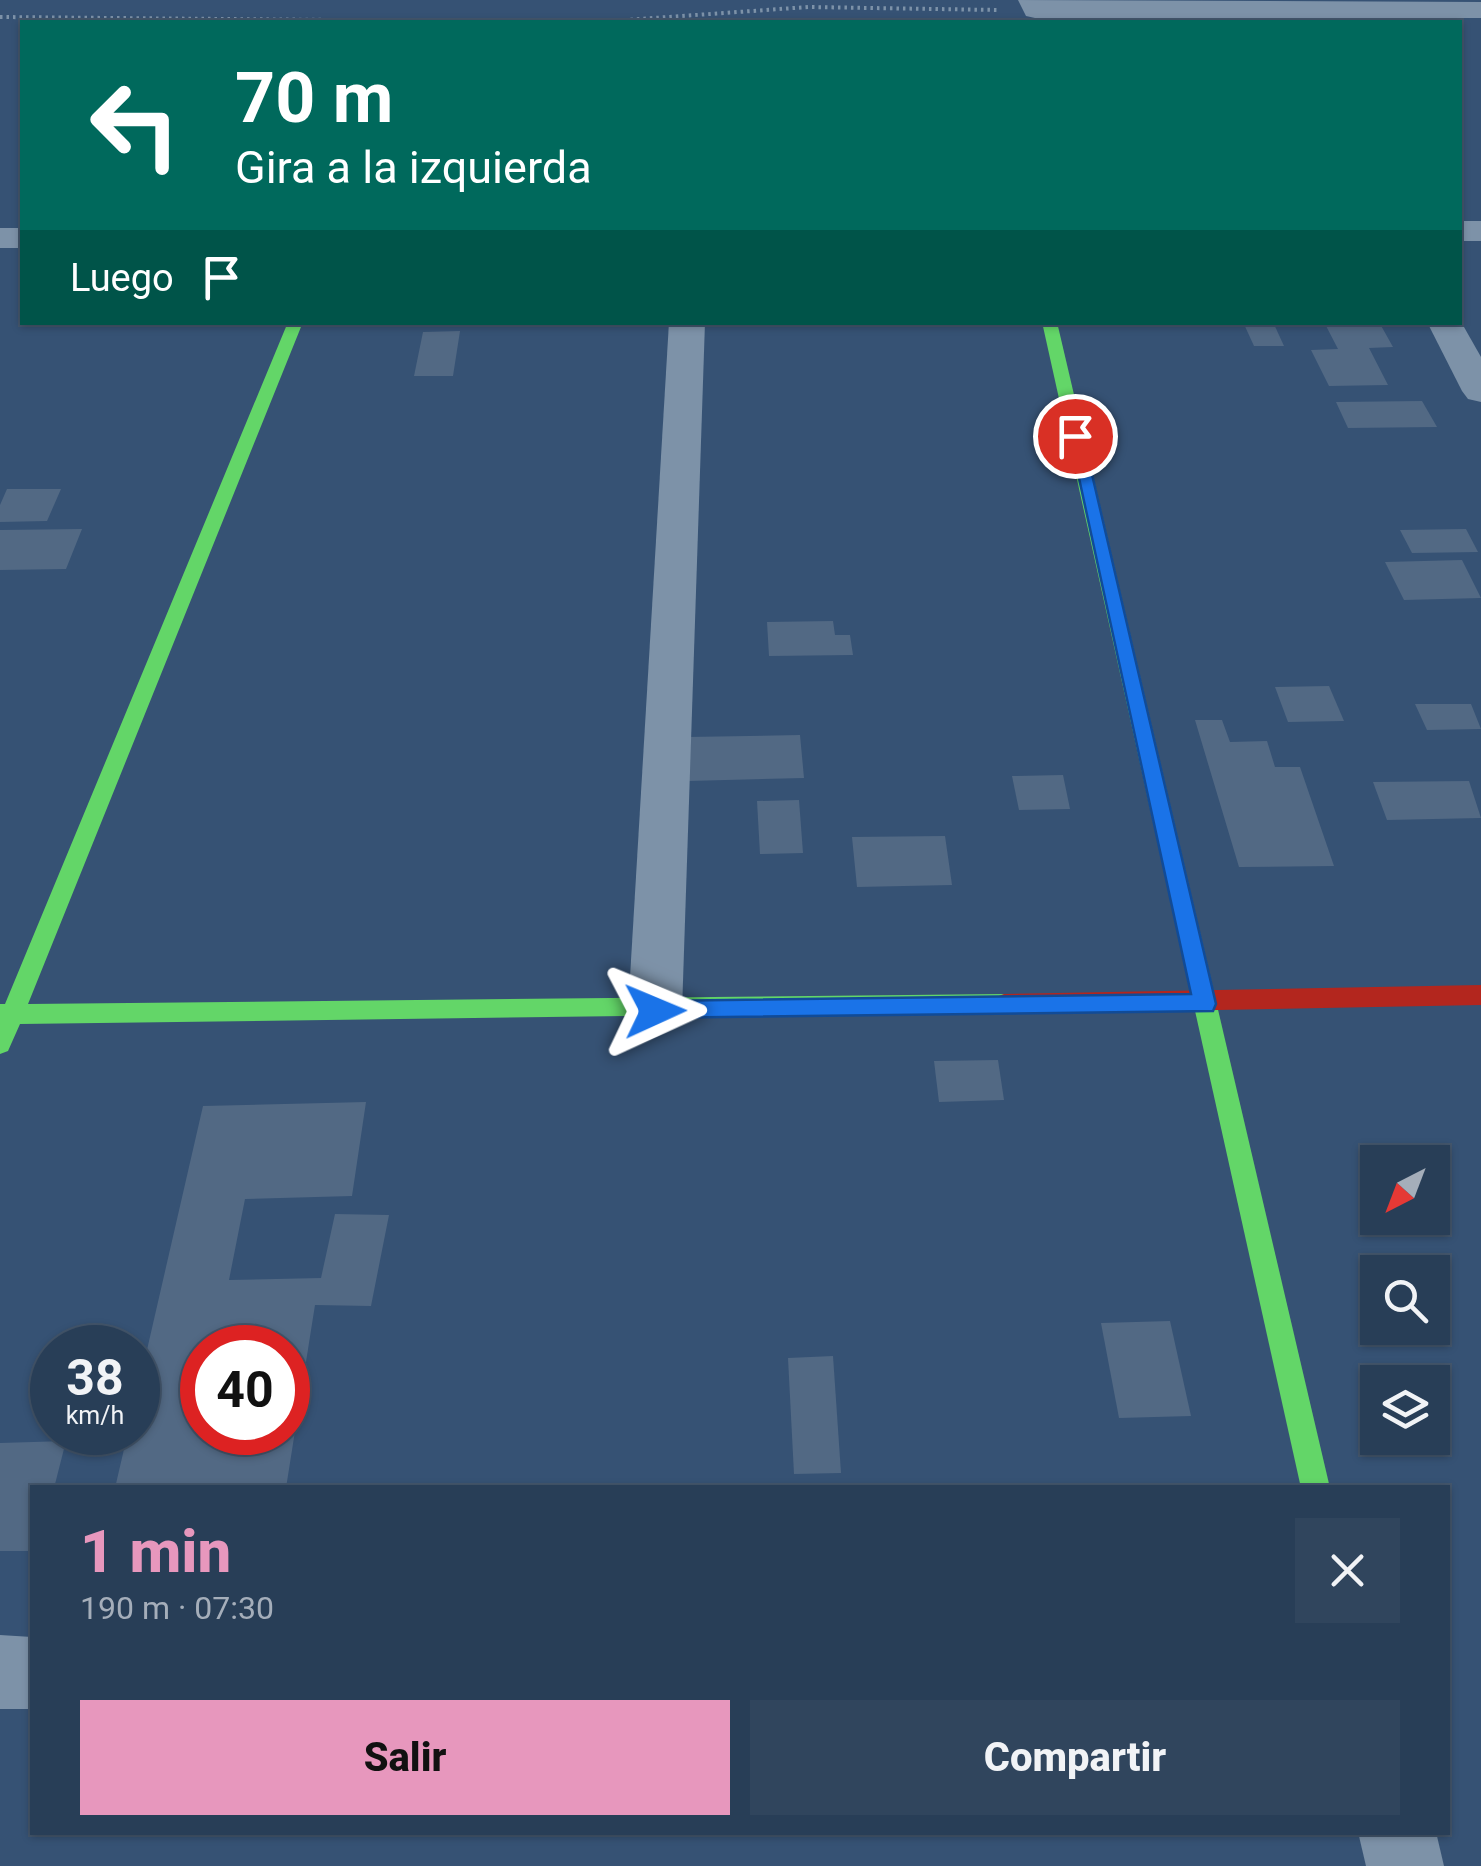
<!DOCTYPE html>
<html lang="es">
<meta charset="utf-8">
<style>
:root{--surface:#283e57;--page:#30455d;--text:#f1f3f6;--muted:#a5aeba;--line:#44576d;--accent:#e797bd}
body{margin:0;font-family:Roboto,sans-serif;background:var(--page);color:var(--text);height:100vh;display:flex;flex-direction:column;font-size:38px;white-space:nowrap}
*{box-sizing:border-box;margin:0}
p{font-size:32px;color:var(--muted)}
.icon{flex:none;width:55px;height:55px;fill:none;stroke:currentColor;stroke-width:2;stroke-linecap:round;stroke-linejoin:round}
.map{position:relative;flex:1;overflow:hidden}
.panel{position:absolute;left:30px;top:1485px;width:1420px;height:350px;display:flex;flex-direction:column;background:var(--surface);border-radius:0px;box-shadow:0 2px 8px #0004,0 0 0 2px var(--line)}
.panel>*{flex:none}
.banner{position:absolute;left:20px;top:20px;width:1442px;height:305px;border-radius:0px;box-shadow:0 2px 8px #0004,0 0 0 2px var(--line);background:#00695c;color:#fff;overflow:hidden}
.needle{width:65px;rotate:222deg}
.tools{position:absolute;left:1360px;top:1145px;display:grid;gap:20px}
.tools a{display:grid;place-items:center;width:90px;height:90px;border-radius:0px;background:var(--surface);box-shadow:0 2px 8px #0004,0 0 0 2px var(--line);font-size:50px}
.speed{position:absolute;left:30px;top:1325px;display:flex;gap:20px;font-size:50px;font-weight:700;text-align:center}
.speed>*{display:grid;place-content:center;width:130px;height:130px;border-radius:50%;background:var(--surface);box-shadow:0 2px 8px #0004,0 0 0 2px var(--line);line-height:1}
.speed small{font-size:25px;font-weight:400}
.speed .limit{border:15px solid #d22;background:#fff;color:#111}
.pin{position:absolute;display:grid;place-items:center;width:85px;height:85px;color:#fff;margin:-42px;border:5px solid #fff;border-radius:50%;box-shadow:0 2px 10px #0007}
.me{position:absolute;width:110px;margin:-55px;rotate:89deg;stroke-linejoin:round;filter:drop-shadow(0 0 8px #0008)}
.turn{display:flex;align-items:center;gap:35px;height:210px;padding:0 50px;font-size:45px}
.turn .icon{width:130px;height:130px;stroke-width:2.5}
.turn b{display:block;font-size:70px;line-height:85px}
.then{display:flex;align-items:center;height:95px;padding:0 50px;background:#0003;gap:20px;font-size:38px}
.round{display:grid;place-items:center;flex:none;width:105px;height:105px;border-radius:0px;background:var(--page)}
.headline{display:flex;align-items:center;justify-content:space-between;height:170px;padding:0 50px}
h1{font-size:60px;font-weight:800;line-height:75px;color:var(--accent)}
.cta{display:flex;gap:20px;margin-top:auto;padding:20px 50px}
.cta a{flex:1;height:115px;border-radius:0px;background:var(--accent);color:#111;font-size:40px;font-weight:800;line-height:115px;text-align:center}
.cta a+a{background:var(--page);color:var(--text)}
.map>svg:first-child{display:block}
</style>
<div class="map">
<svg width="1481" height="1866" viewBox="0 0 1481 1866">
<rect width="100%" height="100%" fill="#365274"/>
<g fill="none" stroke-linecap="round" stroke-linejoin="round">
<!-- stream -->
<polygon fill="#3b618d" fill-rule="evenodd" points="1216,17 1222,17 1225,22 1217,22"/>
</g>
<!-- building -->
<g fill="#526984" fill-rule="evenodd">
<polygon points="1243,322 1273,322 1284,346 1254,346"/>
<polygon points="1324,322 1379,322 1393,347 1369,348 1388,385 1329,386 1311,350 1338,349"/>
<polygon points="460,331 453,376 414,376 423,332"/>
<polygon points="1422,401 1437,427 1348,428 1336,402"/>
<polygon points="7,489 61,489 47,521 0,522 0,505"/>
<polygon points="82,529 66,569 0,570 0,530"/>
<polygon points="1466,529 1478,552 1412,553 1400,530"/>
<polygon points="1462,560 1481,598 1404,600 1385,562"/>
<polygon points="833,621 835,635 850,635 853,655 769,656 767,622"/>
<polygon points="1329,686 1344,721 1288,722 1275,687"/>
<polygon points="1415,704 1471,704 1481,729 1427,730"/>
<polygon points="1195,720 1222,720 1230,742 1267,741 1275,767 1300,767 1334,866 1239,867"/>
<polygon points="800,735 804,778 688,781 687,737"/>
<polygon points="1063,775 1070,809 1019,810 1012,776"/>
<polygon points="1469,781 1481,818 1387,820 1373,782"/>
<polygon points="799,800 803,853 760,854 757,801"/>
<polygon points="945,836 952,885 857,887 852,837"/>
<polygon points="998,1060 1004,1100 939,1102 934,1061"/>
<path d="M366 1102 352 1196 245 1199 229 1280 321 1278 335 1214 389 1215 371 1306 315 1305 286 1488H115L128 1432H138V1389L203 1106ZM202 1348H288V1432H202Z"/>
<polygon points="1170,1321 1191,1416 1119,1418 1101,1323"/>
<polygon points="833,1356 841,1473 794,1474 788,1358"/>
<polygon points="66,1441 54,1488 32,1488 32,1551 0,1551 0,1443"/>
</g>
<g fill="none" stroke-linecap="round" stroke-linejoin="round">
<!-- path -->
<g stroke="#7d92a8" stroke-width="4" stroke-dasharray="2.5 4" stroke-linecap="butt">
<polyline points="0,17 563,22"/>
<polyline points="598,22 808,7 998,10"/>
</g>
<!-- street -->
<g fill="#7d92a8" fill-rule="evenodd">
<polygon points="1018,0 1481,2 1481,18 1035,18 1026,16"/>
<rect x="1460" y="221" width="21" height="20"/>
<rect x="0" y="228" width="22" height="20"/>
<polygon points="1460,320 1481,357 1481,402 1468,399 1462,391 1427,322"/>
<polygon points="669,322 705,322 682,1011 674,1027 655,1034 636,1027 628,1011"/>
<polygon points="0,1635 32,1637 32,1709 0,1709"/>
<polygon points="1358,1832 1436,1832 1444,1866 1366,1866"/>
</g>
<!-- fast -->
<g fill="#63d668" fill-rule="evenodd">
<polygon points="288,322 303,322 28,1004 1004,994 1012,997 1016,1004 1012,1011 20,1024 8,1051 0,1054 0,1004 5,1004"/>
<polygon points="1042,322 1057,322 1330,1488 1301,1488"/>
</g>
<!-- jam -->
<polygon fill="#b3261e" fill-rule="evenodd" points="1481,985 1481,1005 1004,1014 996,1011 992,1004 996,997 1004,994"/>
</g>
<!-- route -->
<polygon fill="#1a73e8" stroke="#114b97" stroke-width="2.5" points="1069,432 1083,436 1216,1004 1213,1011 646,1018 643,1011 655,1001 1191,994"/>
</svg>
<div class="tools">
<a><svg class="needle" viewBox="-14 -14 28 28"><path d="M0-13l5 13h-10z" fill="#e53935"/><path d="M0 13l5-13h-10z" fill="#a5aeba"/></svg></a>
<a><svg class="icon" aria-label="search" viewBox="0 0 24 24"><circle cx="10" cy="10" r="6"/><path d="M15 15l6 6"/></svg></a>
<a><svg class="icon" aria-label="layers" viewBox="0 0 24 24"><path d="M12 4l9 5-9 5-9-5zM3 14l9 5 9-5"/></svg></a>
</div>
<div class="speed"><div>38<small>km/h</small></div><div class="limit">40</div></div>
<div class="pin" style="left:1075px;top:436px;background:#d93025"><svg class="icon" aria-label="arrive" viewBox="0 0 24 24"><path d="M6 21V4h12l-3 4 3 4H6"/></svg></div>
<svg class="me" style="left:655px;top:1011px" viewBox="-20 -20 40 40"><path d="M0-17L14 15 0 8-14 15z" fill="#1a73e8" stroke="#fff" stroke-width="4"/></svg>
<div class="banner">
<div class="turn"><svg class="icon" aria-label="left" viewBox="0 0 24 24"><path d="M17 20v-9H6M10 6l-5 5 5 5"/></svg><div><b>70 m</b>Gira a la izquierda</div></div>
<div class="then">Luego<svg class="icon" aria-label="arrive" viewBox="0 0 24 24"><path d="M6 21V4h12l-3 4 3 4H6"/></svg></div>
</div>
<section class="panel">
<div class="headline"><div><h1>1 min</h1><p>190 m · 07:30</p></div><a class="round"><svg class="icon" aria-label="close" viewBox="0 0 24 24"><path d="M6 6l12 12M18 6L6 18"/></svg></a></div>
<div class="cta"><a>Salir</a><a>Compartir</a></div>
</section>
</div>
